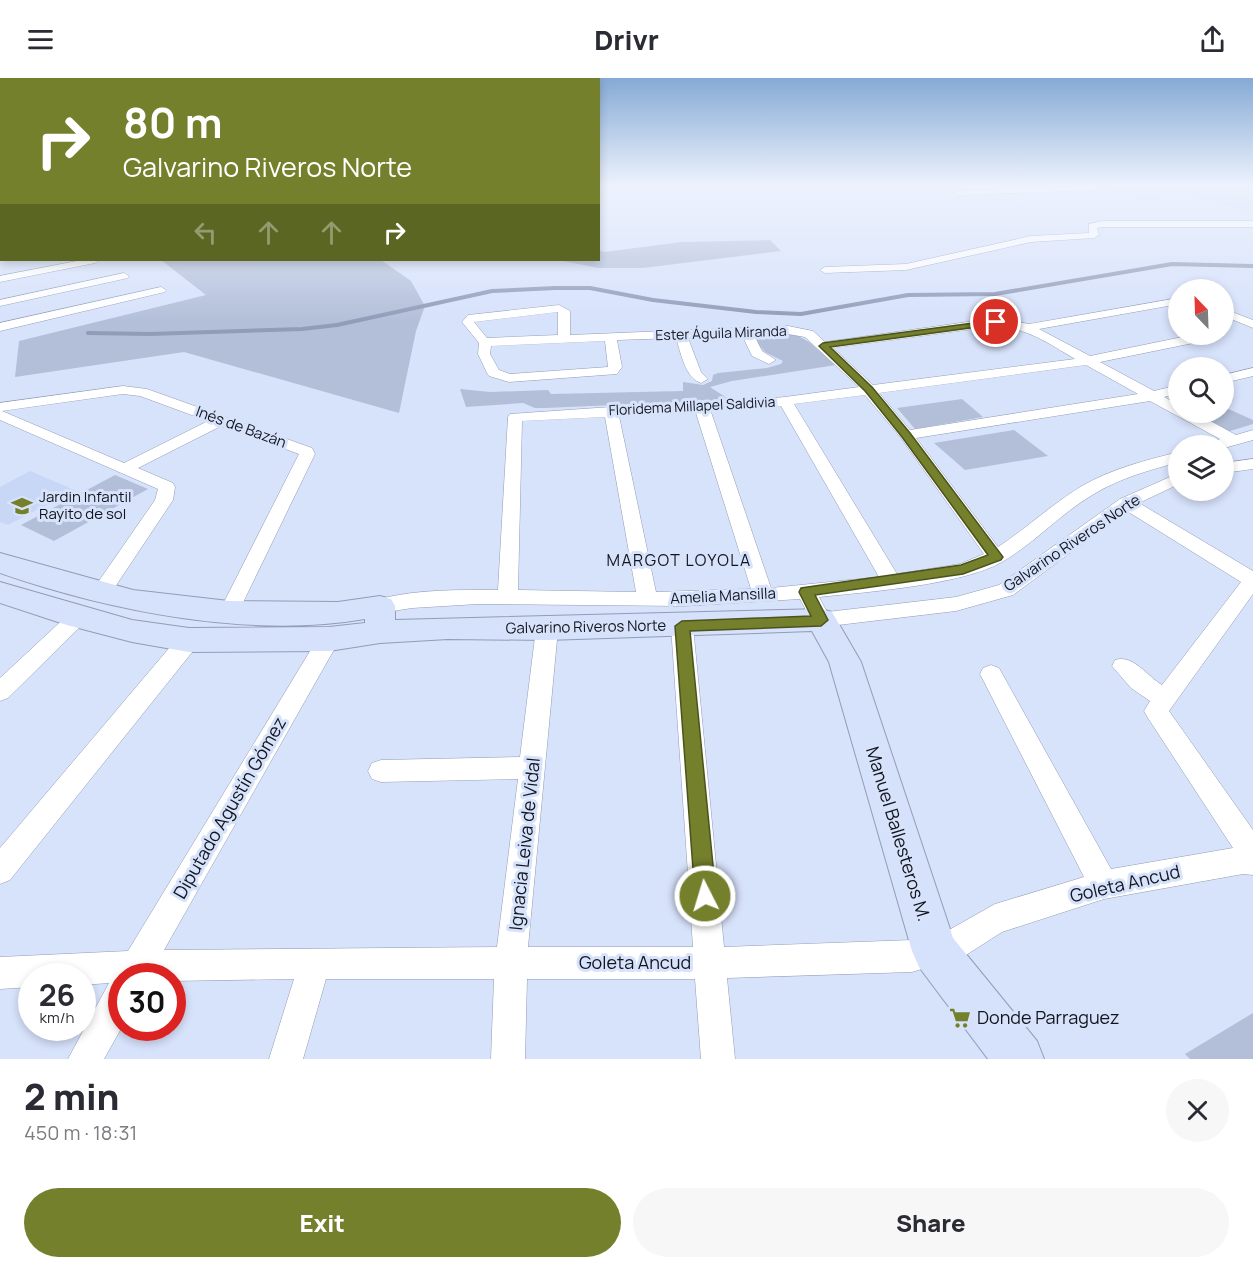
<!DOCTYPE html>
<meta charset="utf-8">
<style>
:root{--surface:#fff;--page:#f7f7f7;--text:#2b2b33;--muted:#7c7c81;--accent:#74802c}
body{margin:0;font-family:Manrope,sans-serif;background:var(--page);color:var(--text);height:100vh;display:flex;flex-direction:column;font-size:22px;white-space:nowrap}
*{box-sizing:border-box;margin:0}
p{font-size:20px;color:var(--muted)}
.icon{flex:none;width:33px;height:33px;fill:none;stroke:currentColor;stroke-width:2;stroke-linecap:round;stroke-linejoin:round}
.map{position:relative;height:981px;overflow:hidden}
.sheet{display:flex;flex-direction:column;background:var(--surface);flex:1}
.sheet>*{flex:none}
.top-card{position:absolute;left:0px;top:0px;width:600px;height:183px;box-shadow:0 3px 9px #0003;background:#74802c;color:#fff;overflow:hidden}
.needle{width:39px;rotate:337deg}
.tools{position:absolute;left:1168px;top:201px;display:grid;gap:12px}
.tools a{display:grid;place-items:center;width:66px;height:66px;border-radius:50%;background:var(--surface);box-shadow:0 3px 9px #0003;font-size:30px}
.speed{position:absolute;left:18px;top:885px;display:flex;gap:12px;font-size:30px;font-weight:700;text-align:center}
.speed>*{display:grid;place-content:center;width:78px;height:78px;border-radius:50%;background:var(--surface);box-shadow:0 3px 9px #0003;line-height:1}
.speed small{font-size:15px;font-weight:400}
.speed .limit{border:9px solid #d22;background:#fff;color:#111}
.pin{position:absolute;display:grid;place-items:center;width:51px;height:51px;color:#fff;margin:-26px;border:3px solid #fff;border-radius:50%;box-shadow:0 2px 6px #0007}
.me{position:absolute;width:66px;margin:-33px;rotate:355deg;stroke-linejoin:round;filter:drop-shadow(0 0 4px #0008)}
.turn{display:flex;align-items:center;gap:21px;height:126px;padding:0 24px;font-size:27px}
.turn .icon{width:78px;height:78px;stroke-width:2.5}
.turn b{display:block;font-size:42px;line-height:51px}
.lanes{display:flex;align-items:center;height:57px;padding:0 24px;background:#0003;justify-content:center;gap:30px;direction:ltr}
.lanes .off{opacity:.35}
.round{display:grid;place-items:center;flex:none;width:63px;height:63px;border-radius:32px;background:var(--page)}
.head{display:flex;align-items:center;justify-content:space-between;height:102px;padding:0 24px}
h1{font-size:36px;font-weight:800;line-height:45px}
.action{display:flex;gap:12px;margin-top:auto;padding:12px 24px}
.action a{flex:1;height:69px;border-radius:36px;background:var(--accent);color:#fff;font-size:24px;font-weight:800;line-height:69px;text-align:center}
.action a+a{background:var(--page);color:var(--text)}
header{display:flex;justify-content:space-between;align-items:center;height:78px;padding:0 24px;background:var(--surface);font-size:27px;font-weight:800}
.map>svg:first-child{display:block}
</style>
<header><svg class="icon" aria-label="menu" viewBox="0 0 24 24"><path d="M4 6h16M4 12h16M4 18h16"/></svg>Drivr<svg class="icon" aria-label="share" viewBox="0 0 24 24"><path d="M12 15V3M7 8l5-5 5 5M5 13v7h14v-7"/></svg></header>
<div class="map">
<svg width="1253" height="981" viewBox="0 0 1253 981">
<rect width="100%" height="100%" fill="#d7e2fb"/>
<!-- built -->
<g fill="#c9d7f7">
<polygon points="1095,107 1253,107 1253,133 1176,117 1147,124"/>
<polygon points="30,393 75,412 8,447 0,444 0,409"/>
</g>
<!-- green -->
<g fill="#b3bfd9">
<polygon points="770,162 781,173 643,190 599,190 558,182 598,182 599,172 604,174 682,164"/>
<polygon points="161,182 381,182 411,203 425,228 416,253 399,335 184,274 15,299 19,263 206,217"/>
<polygon points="795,256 809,264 836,287 732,303 710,309 730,322 545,330 535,330 523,325 466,329 460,311 490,314 548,312 551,316 683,313 683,304 703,307 712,303 713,297 718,295 767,290 781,286 783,283 765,274 753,260 760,257"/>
<polygon points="962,321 983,339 915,351 897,330"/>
<polygon points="1224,329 1253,342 1253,346 1227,354 1190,335 1224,334"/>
<polygon points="1014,352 1048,378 965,392 934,365"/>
<polygon points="115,397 148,411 54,463 21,447"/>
<polygon points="1253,935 1253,981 1190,981 1185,976"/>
</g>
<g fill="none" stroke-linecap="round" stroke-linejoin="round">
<!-- stream -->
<polyline stroke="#909cb8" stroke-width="4" points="88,255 150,256 302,251 337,247 492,213 555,210 590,210 653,222 756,234 801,236 908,217 995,216 1172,186 1253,188"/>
<defs>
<g id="street">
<polygon points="1087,107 1097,107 1101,110 1097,112 958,117 954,115 958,113"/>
<rect x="0" y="119" width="2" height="4"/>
<polygon points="0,136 2,136 0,142"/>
<polygon points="1103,143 1253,143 1253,149 1103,149 1097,150 1099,157 1094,160 1031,164 906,192 825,195 820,192 825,189 906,186 1031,158 1089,155 1089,146"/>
<polygon points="2,152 2,158 0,159 0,153"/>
<rect x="0" y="169" width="2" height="6"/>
<polygon points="82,182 100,182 95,185 0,204 0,198"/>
<polygon points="124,195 129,198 128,200 0,228 0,222"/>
<polygon points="161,209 166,212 165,214 0,253 0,245"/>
<path d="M1179 220V226L1039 251 1090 278 1197 256H1224L1218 260 1100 284 1154 313 1179 307V315L1164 319 1179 327V334H1194L1236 357 1253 352V362L1224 370V368H1214L1215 363 1220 361 1150 323 916 360 998 469C1027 450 1052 426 1082 408 1111 391 1146 382 1179 374V384C1150 392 1120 400 1094 416 1061 435 1035 465 1002 484 962 507 867 514 819 519L827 534 956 519 999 507 1120 421 1179 395V406L1139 425 1253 493V516L1169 633 1253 752V797L1243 796 1104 821 1002 854 966 877 912 894 727 900 735 981H701L695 901H527L525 981H491L494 901H326L303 981H269L294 901 172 903V898H122V949L104 981H68L109 905 82 907V898H32V909L0 911V879L128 873 321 555 329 553 337 555 340 561 164 872 497 869 518 701 381 704 372 701 368 693 372 685 381 682 520 679 536 551 539 546 547 543 555 546 558 551 528 869H693L671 548 674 543 682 540 690 543 693 548 724 869 912 862 949 852 995 826 1084 799 980 596 983 590 991 587 999 590 1111 791 1233 770 1148 640 1144 633 1150 623 1131 610 1112 588 1115 582C1133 576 1147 598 1162 607L1241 504 1127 433 1013 517 956 533 821 549 814 547 800 521 683 528 478 526 412 530 380 535 373 533 370 528 373 523C412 511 457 512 498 512L508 339 510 336 611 329 702 326 785 319 859 309 805 259 788 256 754 257 762 273 776 282 769 286 752 278 742 257 688 260 701 294 708 301 701 305C685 300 681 275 676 260L617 262 622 289 617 296 509 304 489 298 487 295 478 276 479 265 462 244 468 237 559 227 570 233V257L788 248 813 253 825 264 996 240 1029 246ZM558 234V257L487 260 474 244ZM996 248C1027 250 1048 265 1075 281L873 307 833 270ZM605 263 608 289 510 296 499 292 490 276 491 268ZM1086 287 1138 316 910 352 879 315ZM865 317 901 360 984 476 960 486 897 496 794 326ZM781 328 879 499 771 510 711 334ZM696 335 751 511 656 514 619 338ZM605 339 636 514 518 512 522 343Z"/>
<polygon points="1224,231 1253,242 1253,250 1224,238"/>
<polygon points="1253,290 1253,298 1224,305 1224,297"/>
<path d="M123 308 147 311 312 370 315 376 236 539 229 541 222 539 219 534 299 376 221 348 138 390 173 405 175 409 173 422 109 518 102 520 95 518 92 513 155 422 158 411 0 342V325ZM123 316 140 318 208 343 124 385 2 333Z"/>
<polygon points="1253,381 1253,391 1224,395 1224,385"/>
<polygon points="78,532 85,534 88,539 85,544 8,620 0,623 0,600 71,534"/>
<polygon points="189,554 197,556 200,562 197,568 10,802 0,806 0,770 181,556"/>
</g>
<path id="secondary" d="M0 475 133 512 229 523 338 524 380 518 391 521 395 528V542L821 531 832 534 861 584 953 860 1037 963 1044 981H988L919 889 912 873 829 584 812 553 547 562 448 561 380 565 329 573 189 574 132 564 67 547 0 525V504L132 542 189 550 329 549 365 545V541C250 561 109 533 0 495Z"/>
</defs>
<!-- street casing -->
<use href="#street" stroke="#929cb4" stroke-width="1"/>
<!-- secondary casing -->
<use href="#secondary" stroke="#929cb4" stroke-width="2"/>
<!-- street -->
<use href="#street" fill="#fff" fill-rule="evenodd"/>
<!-- secondary -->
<use href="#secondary" fill="#d6e1fc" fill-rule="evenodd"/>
</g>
<!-- sky -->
<linearGradient id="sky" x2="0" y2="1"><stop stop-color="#85aad5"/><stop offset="0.44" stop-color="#edf2fd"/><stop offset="1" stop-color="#edf2fd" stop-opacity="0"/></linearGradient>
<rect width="1253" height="244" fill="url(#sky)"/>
<!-- route -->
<polygon fill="#74802c" stroke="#4b531d" stroke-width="1.5" points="996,242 999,242 999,246 830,269 872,309 910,355 1003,479 1001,482 963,496 815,517 828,542 821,548 690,553 716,818 713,825 705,828 698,825 695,818 675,548 682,543 811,538 799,514 801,510 961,487 988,477 902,359 865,313 819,268 823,265"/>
<!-- icons -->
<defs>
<symbol id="school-bare" viewBox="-9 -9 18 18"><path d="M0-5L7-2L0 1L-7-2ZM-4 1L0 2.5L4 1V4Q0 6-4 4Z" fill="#74802c" stroke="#d7e2fb" stroke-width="2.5" paint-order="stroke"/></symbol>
<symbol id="supermarket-bare" viewBox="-9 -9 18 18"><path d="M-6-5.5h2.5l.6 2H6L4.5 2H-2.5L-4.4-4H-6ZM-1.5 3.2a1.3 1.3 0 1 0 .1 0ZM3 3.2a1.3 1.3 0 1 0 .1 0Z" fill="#74802c" stroke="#d7e2fb" stroke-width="2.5" paint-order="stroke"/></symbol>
</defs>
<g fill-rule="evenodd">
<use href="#school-bare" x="7" y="413" width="30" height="30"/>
<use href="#supermarket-bare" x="945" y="925" width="30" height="30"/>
</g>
<g text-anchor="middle" stroke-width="6" stroke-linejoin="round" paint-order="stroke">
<!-- far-street labels -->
<g font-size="14" fill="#11151e" stroke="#d7e2fb">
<text transform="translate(721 255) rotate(-2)" y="5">Ester Águila Miranda</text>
<text transform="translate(692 328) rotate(-3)" y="5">Floridema Millapel Saldivia</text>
</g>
<!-- street labels -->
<g font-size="15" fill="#11151e" stroke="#d7e2fb">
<text transform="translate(241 349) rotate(20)" y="5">Inés de Bazán</text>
<text transform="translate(1072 465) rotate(-34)" y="5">Galvarino Riveros Norte</text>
<text transform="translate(723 518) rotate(-3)" y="5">Amelia Mansilla</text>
<text transform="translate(586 549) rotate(-1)" y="5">Galvarino Riveros Norte</text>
</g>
<!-- poi labels -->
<g font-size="15" fill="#11151e" stroke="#d7e2fb" text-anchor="start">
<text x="39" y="424">Jardin Infantil<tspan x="39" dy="17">Rayito de sol</tspan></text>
</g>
<!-- neighbourhood labels -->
<g font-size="16" letter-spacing="1.5" fill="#11151e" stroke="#d7e2fb">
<text x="679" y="488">MARGOT LOYOLA</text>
</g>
<!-- near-street labels -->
<g font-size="18" fill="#11151e" stroke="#d7e2fb">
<text transform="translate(230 730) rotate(-60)" y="6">Diputado Agustín Gómez</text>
<text transform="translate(898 756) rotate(73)" y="6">Manuel Ballesteros M.</text>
<text transform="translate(525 766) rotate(-84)" y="6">Ignacia Leiva de Vidal</text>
<text transform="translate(1125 806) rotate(-13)" y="6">Goleta Ancud</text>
<text x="635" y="891">Goleta Ancud</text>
</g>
<!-- near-poi labels -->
<g font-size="18" fill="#11151e" stroke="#d7e2fb" text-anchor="start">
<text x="977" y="946">Donde Parraguez</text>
</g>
</g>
</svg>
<div class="tools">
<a><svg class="needle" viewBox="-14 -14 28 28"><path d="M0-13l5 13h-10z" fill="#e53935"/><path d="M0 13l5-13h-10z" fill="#7c7c81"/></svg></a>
<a><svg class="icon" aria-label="search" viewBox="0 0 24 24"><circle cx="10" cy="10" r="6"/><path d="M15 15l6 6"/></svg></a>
<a><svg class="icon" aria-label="layers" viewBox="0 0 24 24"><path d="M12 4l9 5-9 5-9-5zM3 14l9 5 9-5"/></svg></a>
</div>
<div class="speed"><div>26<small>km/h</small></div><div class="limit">30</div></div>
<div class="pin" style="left:996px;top:244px;background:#d93025"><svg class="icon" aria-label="arrive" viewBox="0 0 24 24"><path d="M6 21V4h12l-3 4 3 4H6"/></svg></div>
<svg class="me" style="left:705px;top:818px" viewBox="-20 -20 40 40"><circle r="17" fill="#74802c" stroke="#fff" stroke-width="3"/><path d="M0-11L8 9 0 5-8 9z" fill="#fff"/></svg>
<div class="top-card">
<div class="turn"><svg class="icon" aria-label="right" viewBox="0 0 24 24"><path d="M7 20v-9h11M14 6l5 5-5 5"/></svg><div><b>80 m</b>Galvarino Riveros Norte</div></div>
<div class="lanes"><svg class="icon off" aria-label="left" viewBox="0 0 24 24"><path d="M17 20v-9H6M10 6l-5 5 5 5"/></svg><svg class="icon off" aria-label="ahead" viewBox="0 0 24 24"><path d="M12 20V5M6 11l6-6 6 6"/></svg><svg class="icon off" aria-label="ahead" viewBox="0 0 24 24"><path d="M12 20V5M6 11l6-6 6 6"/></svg><svg class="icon" aria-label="right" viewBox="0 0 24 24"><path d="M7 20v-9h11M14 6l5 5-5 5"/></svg></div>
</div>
</div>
<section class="sheet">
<div class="head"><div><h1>2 min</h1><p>450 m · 18:31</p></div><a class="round"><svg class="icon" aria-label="close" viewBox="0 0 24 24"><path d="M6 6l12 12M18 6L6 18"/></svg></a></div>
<div class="action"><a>Exit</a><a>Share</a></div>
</section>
